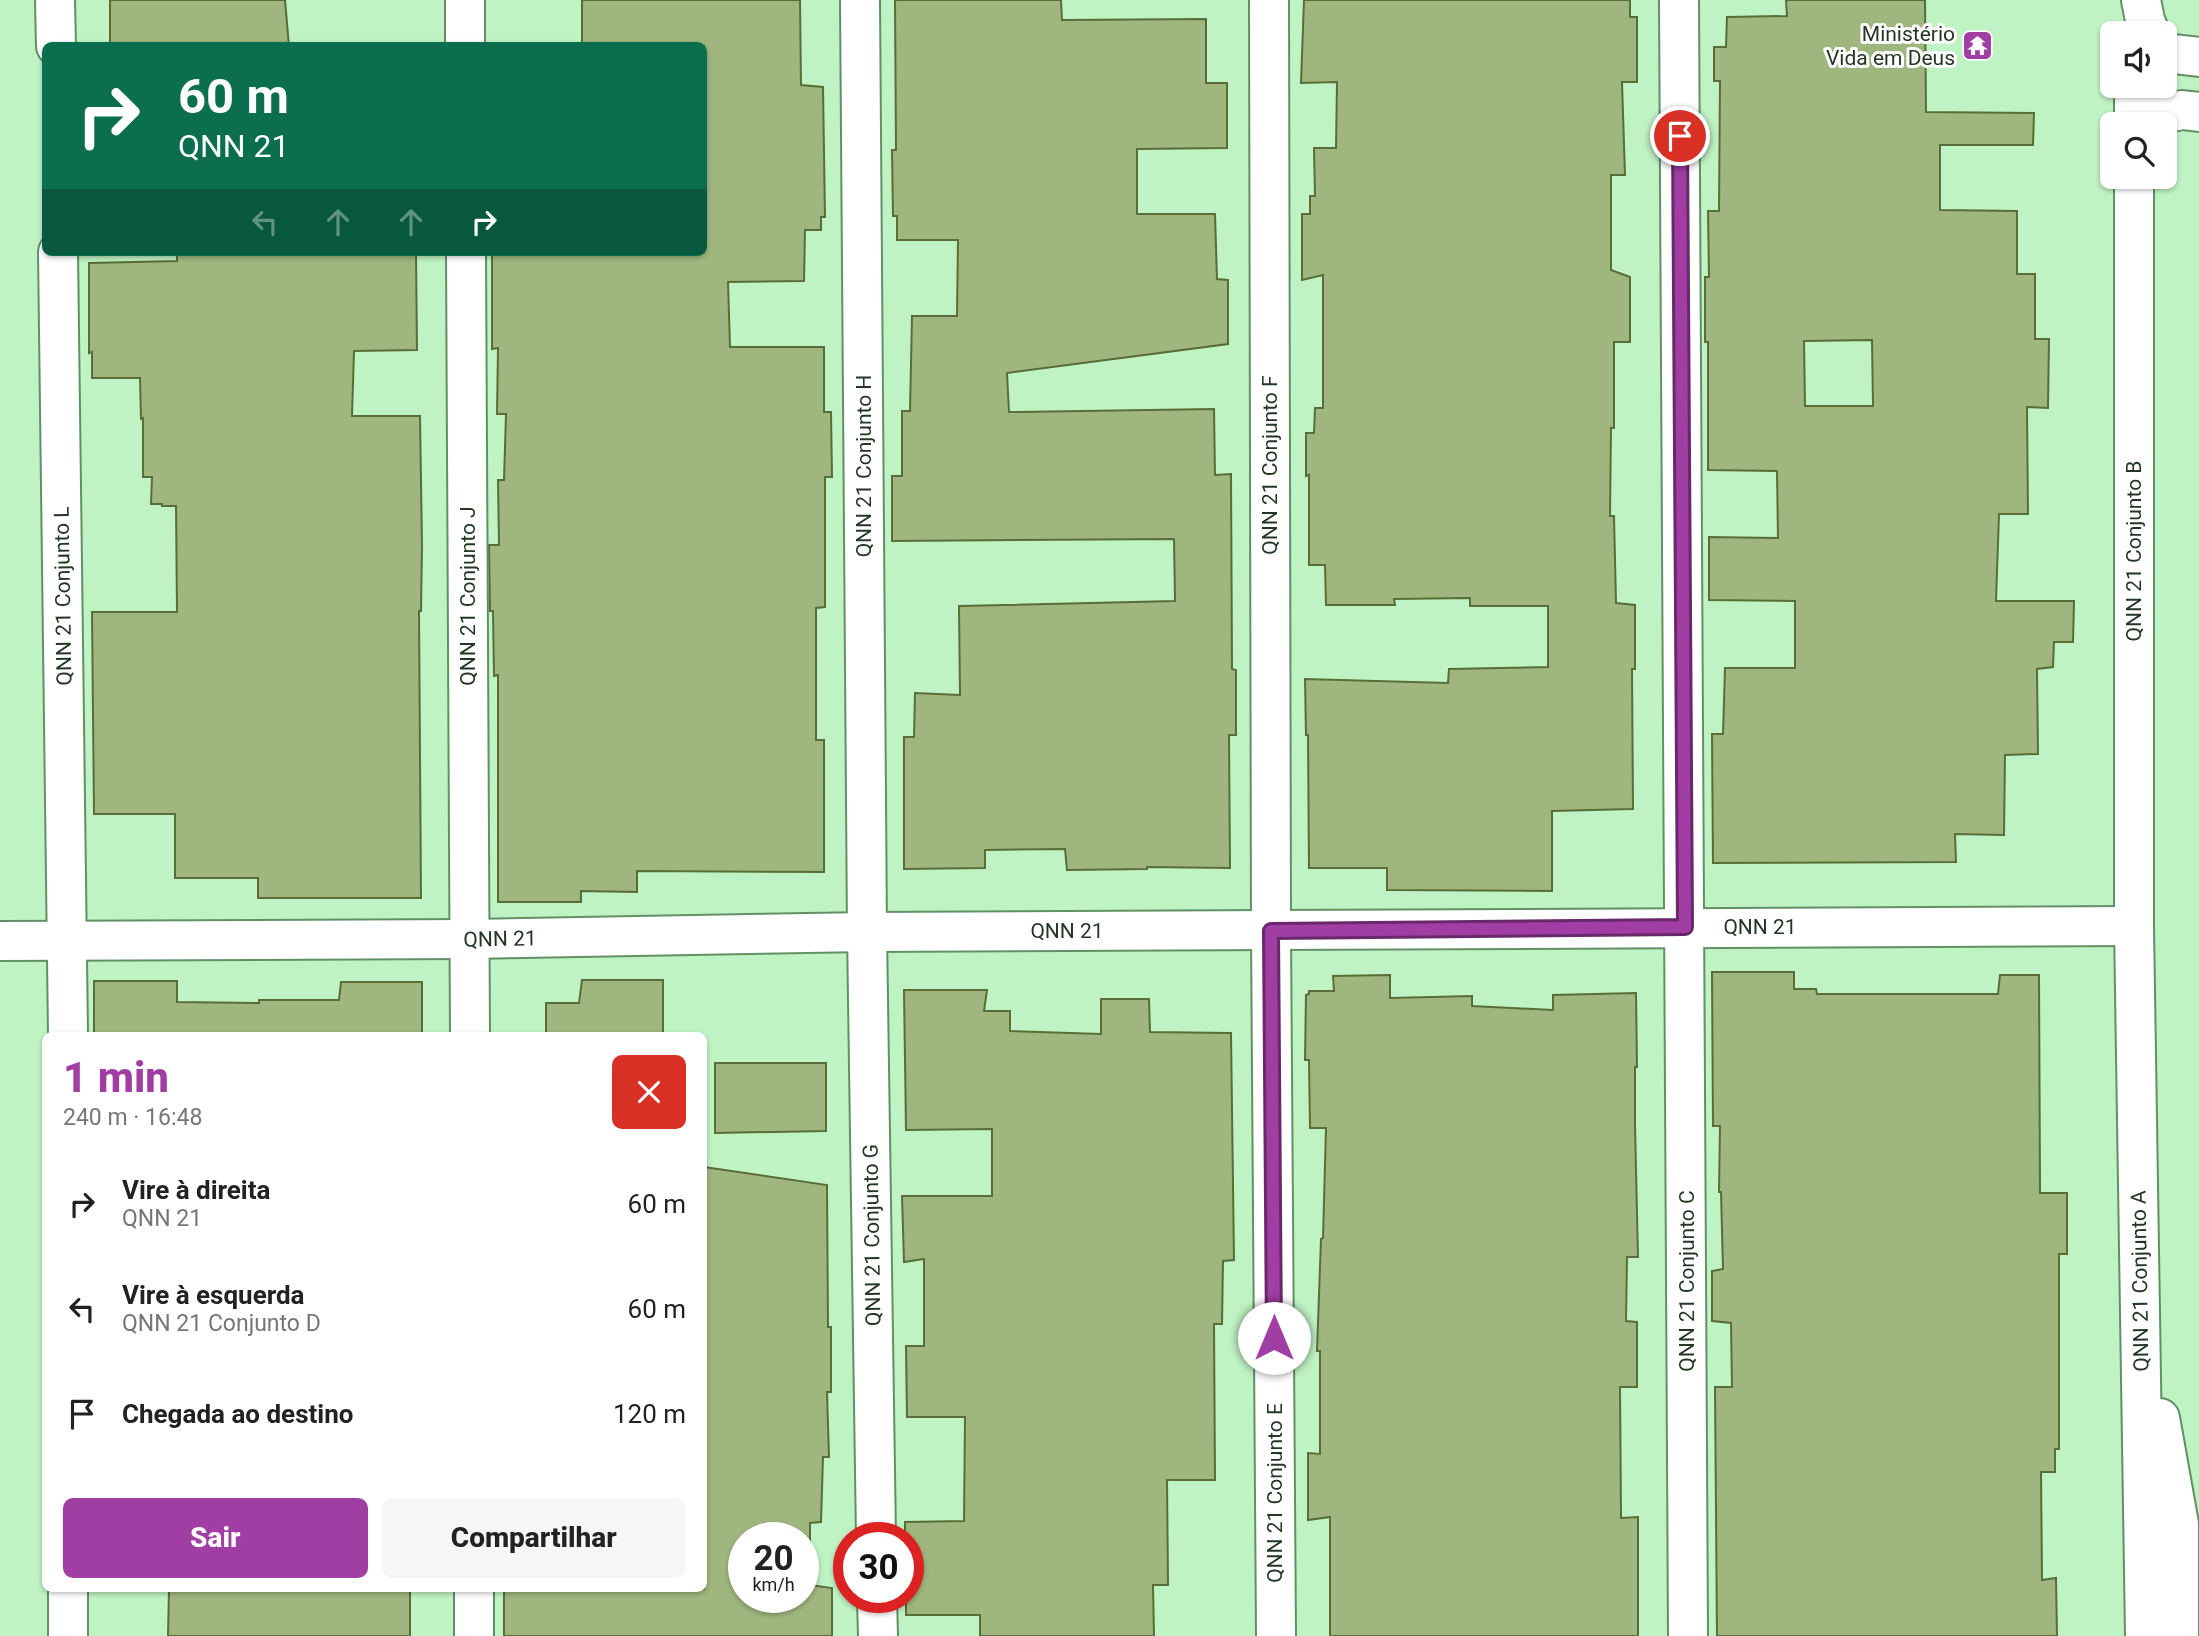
<!DOCTYPE html>
<html lang="pt">
<meta charset="utf-8">
<style>
:root{--surface:#fff;--page:#f6f6f6;--text:#222;--muted:#767676;--accent:#a13ea4}
body{margin:0;font-family:Roboto,sans-serif;background:var(--page);color:var(--text);height:100vh;display:flex;flex-direction:column;font-size:26px;white-space:nowrap}
*{box-sizing:border-box;margin:0}
p{font-size:23px;color:var(--muted)}
.icon{flex:none;width:38px;height:38px;fill:none;stroke:currentColor;stroke-width:2;stroke-linecap:round;stroke-linejoin:round}
.map{position:relative;flex:1;overflow:hidden}
.details{position:absolute;left:42px;top:1032px;width:665px;height:560px;display:flex;flex-direction:column;background:var(--surface);border-radius:10px;box-shadow:0 2px 5px #0004}
.details>*{flex:none}
.guide{position:absolute;left:42px;top:42px;width:665px;height:214px;border-radius:10px;box-shadow:0 2px 5px #0004;background:#0b6e4f;color:#fff;overflow:hidden}
.buttons{position:absolute;left:2100px;top:21px;display:grid;gap:14px}
.buttons a{display:grid;place-items:center;width:77px;height:77px;border-radius:10px;background:var(--surface);box-shadow:0 2px 5px #0004;font-size:35px}
.speed{position:absolute;left:728px;top:1522px;display:flex;gap:14px;font-size:35px;font-weight:700;text-align:center}
.speed>*{display:grid;place-content:center;width:91px;height:91px;border-radius:50%;background:var(--surface);box-shadow:0 2px 5px #0004;line-height:1}
.speed small{font-size:18px;font-weight:400}
.speed .limit{border:10px solid #d22;background:#fff;color:#111}
.pin{position:absolute;display:grid;place-items:center;width:60px;height:60px;color:#fff;margin:-30px;border:4px solid #fff;border-radius:50%;box-shadow:0 2px 7px #0007}
.me{position:absolute;width:77px;margin:-38px;rotate:0deg;stroke-linejoin:round;filter:drop-shadow(0 0 5px #0008)}
.turn{display:flex;align-items:center;gap:24px;height:147px;padding:0 21px;font-size:32px}
.turn .icon{width:91px;height:91px;stroke-width:2.5}
.turn b{display:block;font-size:49px;line-height:60px}
.lanes{display:flex;align-items:center;height:66px;padding:0 21px;background:#0003;justify-content:center;gap:35px;direction:ltr}
.lanes .off{opacity:.35}
.round{display:grid;place-items:center;flex:none;width:74px;height:74px;border-radius:10px;background:var(--page)}
.headline{display:flex;align-items:center;justify-content:space-between;height:119px;padding:0 21px}
h1{font-size:42px;font-weight:800;line-height:52px;color:var(--accent)}
.button{display:flex;gap:14px;margin-top:auto;padding:14px 21px}
.button a{flex:1;height:80px;border-radius:10px;background:var(--accent);color:#fff;font-size:28px;font-weight:800;line-height:80px;text-align:center}
.button a+a{background:var(--page);color:var(--text)}
ul{padding:0;list-style:none}
li{display:flex;align-items:center;gap:21px;height:105px;padding:0 21px}
li div{flex:1}
li b{display:block;font-size:26px}
li em{font-style:normal}
.map>svg:first-child{display:block}
</style>
<div class="map">
<svg width="2199" height="1636" viewBox="0 0 2199 1636">
<rect width="100%" height="100%" fill="#c0f3c4"/>
<!-- building -->
<g fill="#9fb77e" stroke="#586d37" stroke-width="2" fill-rule="evenodd">
<polygon points="110,0 285,0 289,46 110,46"/>
<polygon points="582,0 800,0 801,85 823,87 825,217 821,217 821,230 805,230 804,281 728,282 730,347 824,347 824,412 831,412 832,477 825,477 825,607 816,608 816,740 824,740 824,872 637,871 637,892 581,891 581,902 498,902 498,675 494,676 493,611 490,611 489,545 499,545 498,480 504,480 506,414 497,414 498,348 492,349 492,252 704,252 704,46 582,46"/>
<polygon points="895,0 1061,0 1062,20 1206,19 1206,83 1227,83 1227,148 1137,149 1137,214 1215,214 1217,279 1228,280 1228,344 1007,373 1009,412 1214,409 1215,475 1231,474 1232,669 1236,670 1236,735 1229,735 1230,868 1147,867 1147,869 1067,870 1065,849 985,850 985,868 904,869 904,737 914,737 915,693 960,695 959,606 1175,601 1174,539 892,541 892,476 902,476 902,411 910,411 912,316 957,316 958,240 897,240 897,216 893,216 892,150 896,150"/>
<polygon points="1304,0 1630,0 1630,17 1637,17 1637,82 1622,82 1625,175 1611,175 1611,270 1630,277 1630,342 1614,342 1614,428 1611,428 1610,516 1614,516 1616,603 1635,605 1635,669 1632,669 1633,809 1552,811 1552,891 1387,890 1387,868 1309,868 1308,735 1306,735 1305,679 1448,683 1449,669 1548,667 1548,606 1470,606 1470,598 1394,599 1395,605 1326,605 1325,565 1309,565 1309,475 1306,476 1306,433 1314,433 1315,408 1323,408 1323,275 1302,280 1302,214 1310,214 1310,196 1315,196 1314,148 1336,148 1337,82 1301,83"/>
<path d="M1786 0H1925L1926 112 2034 113 2033 145H1940V210L2017 211V274H2035V339H2049L2048 408 2027 407 2028 514H1999L1996 601H2074L2073 642H2054L2053 667 2037 669 2038 754 2005 755 2004 835 1955 834 1956 862 1713 863 1712 734H1723L1725 668H1795V601L1709 600V537L1778 538 1777 471 1708 470V342H1705V277H1709L1708 211H1719L1720 81H1714V47H1726L1727 17 1787 16ZM1872 340 1873 406H1805L1804 341Z"/>
<polygon points="177,252 416,252 417,350 354,351 352,416 420,416 422,546 421,611 419,611 421,898 258,898 258,878 175,878 175,814 94,814 92,612 177,612 176,506 162,506 162,504 151,504 152,477 143,477 143,418 141,419 140,378 92,378 92,352 89,353 89,263 177,261"/>
<polygon points="1712,972 1794,972 1794,989 1816,989 1817,994 1998,994 2000,975 2039,975 2040,1193 2067,1193 2067,1254 2059,1254 2059,1449 2055,1449 2055,1472 2041,1472 2042,1580 2056,1578 2057,1636 1717,1636 1715,1387 1732,1387 1731,1323 1712,1321 1712,1271 1723,1269 1721,1192 1719,1192 1720,1126 1713,1126"/>
<polygon points="1390,975 1390,998 1472,996 1472,1006 1553,1010 1553,995 1636,993 1637,1067 1635,1067 1635,1125 1638,1257 1627,1257 1626,1321 1637,1322 1637,1387 1620,1387 1621,1518 1638,1517 1638,1636 1330,1636 1330,1517 1308,1520 1308,1453 1320,1454 1320,1351 1317,1351 1321,1239 1323,1238 1326,1128 1310,1128 1309,1060 1305,1060 1306,995 1309,994 1309,991 1334,991 1333,976"/>
<polygon points="582,980 663,980 663,1036 546,1036 546,1003 579,1003"/>
<polygon points="94,981 177,981 177,1002 259,1003 259,1000 339,1000 341,982 422,982 422,1036 94,1036"/>
<polygon points="904,990 987,990 984,1011 1010,1011 1010,1031 1101,1034 1101,999 1149,999 1150,1032 1231,1033 1234,1260 1223,1261 1222,1324 1214,1324 1215,1480 1167,1480 1168,1585 1153,1585 1154,1636 980,1636 980,1615 906,1615 906,1598 908,1598 908,1538 905,1538 905,1522 964,1521 965,1417 907,1417 906,1346 924,1346 924,1259 904,1262 902,1196 992,1196 992,1129 906,1130"/>
<polygon points="715,1063 826,1063 826,1131 715,1133"/>
<path d="M704 1167 827 1185 828 1327H831V1392H827L829 1457H823L821 1522 810 1523V1585L832 1588V1636H504V1590L704 1589ZM744 1538H803V1598H744Z"/>
<polygon points="177,1589 410,1589 410,1636 168,1636 169,1590"/>
</g>
<g fill="none" stroke-linecap="round" stroke-linejoin="round">
<defs>
<g id="street">
<polyline points="55,0 56,46"/>
<polyline points="465,0 465,46"/>
<polyline points="860,0 867,932 876,1538"/>
<polyline points="1269,0 1271,931 1276,1636"/>
<polyline points="1679,0 1688,1636"/>
<polyline points="58,252 68,1036"/>
<polyline points="466,252 470,1036"/>
<polyline points="68,1589 68,1636"/>
<polyline points="474,1589 474,1636"/>
<polyline points="877,1598 878,1636"/>
</g>
<g id="secondary">
<polyline points="2141,0 2145,20 2150,33"/>
<polyline points="2165,53 2199,57"/>
<polyline points="2134,86 2134,124"/>
<polyline points="2156,124 2162,114 2182,110 2199,112"/>
<polyline points="2134,177 2134,926 2145,1636"/>
<polyline points="0,941 470,939 867,932 2134,926"/>
<polyline points="2160,1418 2179,1524 2179,1636"/>
</g>
</defs>
<!-- street casing -->
<use href="#street" stroke="#619065" stroke-width="42"/>
<!-- secondary casing -->
<use href="#secondary" stroke="#619065" stroke-width="42"/>
<!-- street -->
<use href="#street" stroke="#fff" stroke-width="38"/>
<!-- secondary -->
<use href="#secondary" stroke="#fff" stroke-width="38"/>
</g>
<g fill="none" stroke-linecap="round" stroke-linejoin="round">
<defs>
<polyline id="route" points="1274,1338 1271,931 1685,927 1680,136"/>
</defs>
<!-- route casing -->
<use href="#route" stroke="#69286b" stroke-width="18"/>
<!-- route -->
<use href="#route" stroke="#a13ea4" stroke-width="12"/>
</g>
<!-- icons -->
<defs>
<symbol id="temple-square" viewBox="-11 -11 22 22"><rect x="-9" y="-9" width="18" height="18" rx="4" fill="#a13ea4" stroke="#fff"/><path d="M0-6L5-2H3V0L6.5 2.5H4V6H1.5V3h-3V6H-4V2.5H-6.5L-3 0V-2H-5Z" fill="#fff"/></symbol>
</defs>
<g fill-rule="evenodd">
<use href="#temple-square" x="1960" y="28" width="35" height="35"/>
</g>
<g text-anchor="middle" stroke-width="6" stroke-linejoin="round" paint-order="stroke">
<!-- poi labels -->
<g font-size="21" fill="#233724" stroke="#fff" text-anchor="end">
<text x="1955" y="41">Ministério<tspan x="1955" dy="24">Vida em Deus</tspan></text>
</g>
<!-- street labels -->
<g font-size="21" fill="#233724" stroke="#fff">
<text transform="translate(1270 465) rotate(-90)" y="7">QNN 21 Conjunto F</text>
<text transform="translate(864 466) rotate(-90)" y="7">QNN 21 Conjunto H</text>
<text transform="translate(2134 551) rotate(-90)" y="7">QNN 21 Conjunto B</text>
<text transform="translate(63 596) rotate(-91)" y="7">QNN 21 Conjunto L</text>
<text transform="translate(468 596) rotate(-90)" y="7">QNN 21 Conjunto J</text>
<text x="1760" y="934">QNN 21</text>
<text x="1067" y="938">QNN 21</text>
<text transform="translate(500 939) rotate(-1)" y="7">QNN 21</text>
<text transform="translate(872 1235) rotate(-91)" y="7">QNN 21 Conjunto G</text>
<text transform="translate(1687 1281) rotate(-90)" y="7">QNN 21 Conjunto C</text>
<text transform="translate(2140 1281) rotate(-91)" y="7">QNN 21 Conjunto A</text>
<text transform="translate(1275 1493) rotate(-90)" y="7">QNN 21 Conjunto E</text>
</g>
</g>
</svg>
<div class="buttons">
<a><svg class="icon" aria-label="sound" viewBox="0 0 24 24"><path d="M4 9h4l5-4v14l-5-4H4zM17 9q2 3 0 6"/></svg></a>
<a><svg class="icon" aria-label="search" viewBox="0 0 24 24"><circle cx="10" cy="10" r="6"/><path d="M15 15l6 6"/></svg></a>
</div>
<div class="speed"><div>20<small>km/h</small></div><div class="limit">30</div></div>
<div class="pin" style="left:1680px;top:136px;background:#d93025"><svg class="icon" aria-label="arrive" viewBox="0 0 24 24"><path d="M6 21V4h12l-3 4 3 4H6"/></svg></div>
<svg class="me" style="left:1274px;top:1338px" viewBox="-20 -20 40 40"><circle r="19" fill="#fff"/><path d="M0-13L10 11 0 6-10 11z" fill="#a13ea4"/></svg>
<div class="guide">
<div class="turn"><svg class="icon" aria-label="right" viewBox="0 0 24 24"><path d="M7 20v-9h11M14 6l5 5-5 5"/></svg><div><b>60 m</b>QNN 21</div></div>
<div class="lanes"><svg class="icon off" aria-label="left" viewBox="0 0 24 24"><path d="M17 20v-9H6M10 6l-5 5 5 5"/></svg><svg class="icon off" aria-label="ahead" viewBox="0 0 24 24"><path d="M12 20V5M6 11l6-6 6 6"/></svg><svg class="icon off" aria-label="ahead" viewBox="0 0 24 24"><path d="M12 20V5M6 11l6-6 6 6"/></svg><svg class="icon" aria-label="right" viewBox="0 0 24 24"><path d="M7 20v-9h11M14 6l5 5-5 5"/></svg></div>
</div>
<section class="details">
<div class="headline"><div><h1>1 min</h1><p>240 m · 16:48</p></div><a class="round" style="background:#d93025;color:#fff"><svg class="icon" aria-label="close" viewBox="0 0 24 24"><path d="M6 6l12 12M18 6L6 18"/></svg></a></div>
<ul>
<li><svg class="icon" aria-label="right" viewBox="0 0 24 24"><path d="M7 20v-9h11M14 6l5 5-5 5"/></svg><div><b>Vire à direita</b><p>QNN 21</p></div><em>60 m</em></li>
<li><svg class="icon" aria-label="left" viewBox="0 0 24 24"><path d="M17 20v-9H6M10 6l-5 5 5 5"/></svg><div><b>Vire à esquerda</b><p>QNN 21 Conjunto D</p></div><em>60 m</em></li>
<li><svg class="icon" aria-label="arrive" viewBox="0 0 24 24"><path d="M6 21V4h12l-3 4 3 4H6"/></svg><div><b>Chegada ao destino</b></div><em>120 m</em></li>
</ul>
<div class="button"><a>Sair</a><a>Compartilhar</a></div>
</section>
</div>
